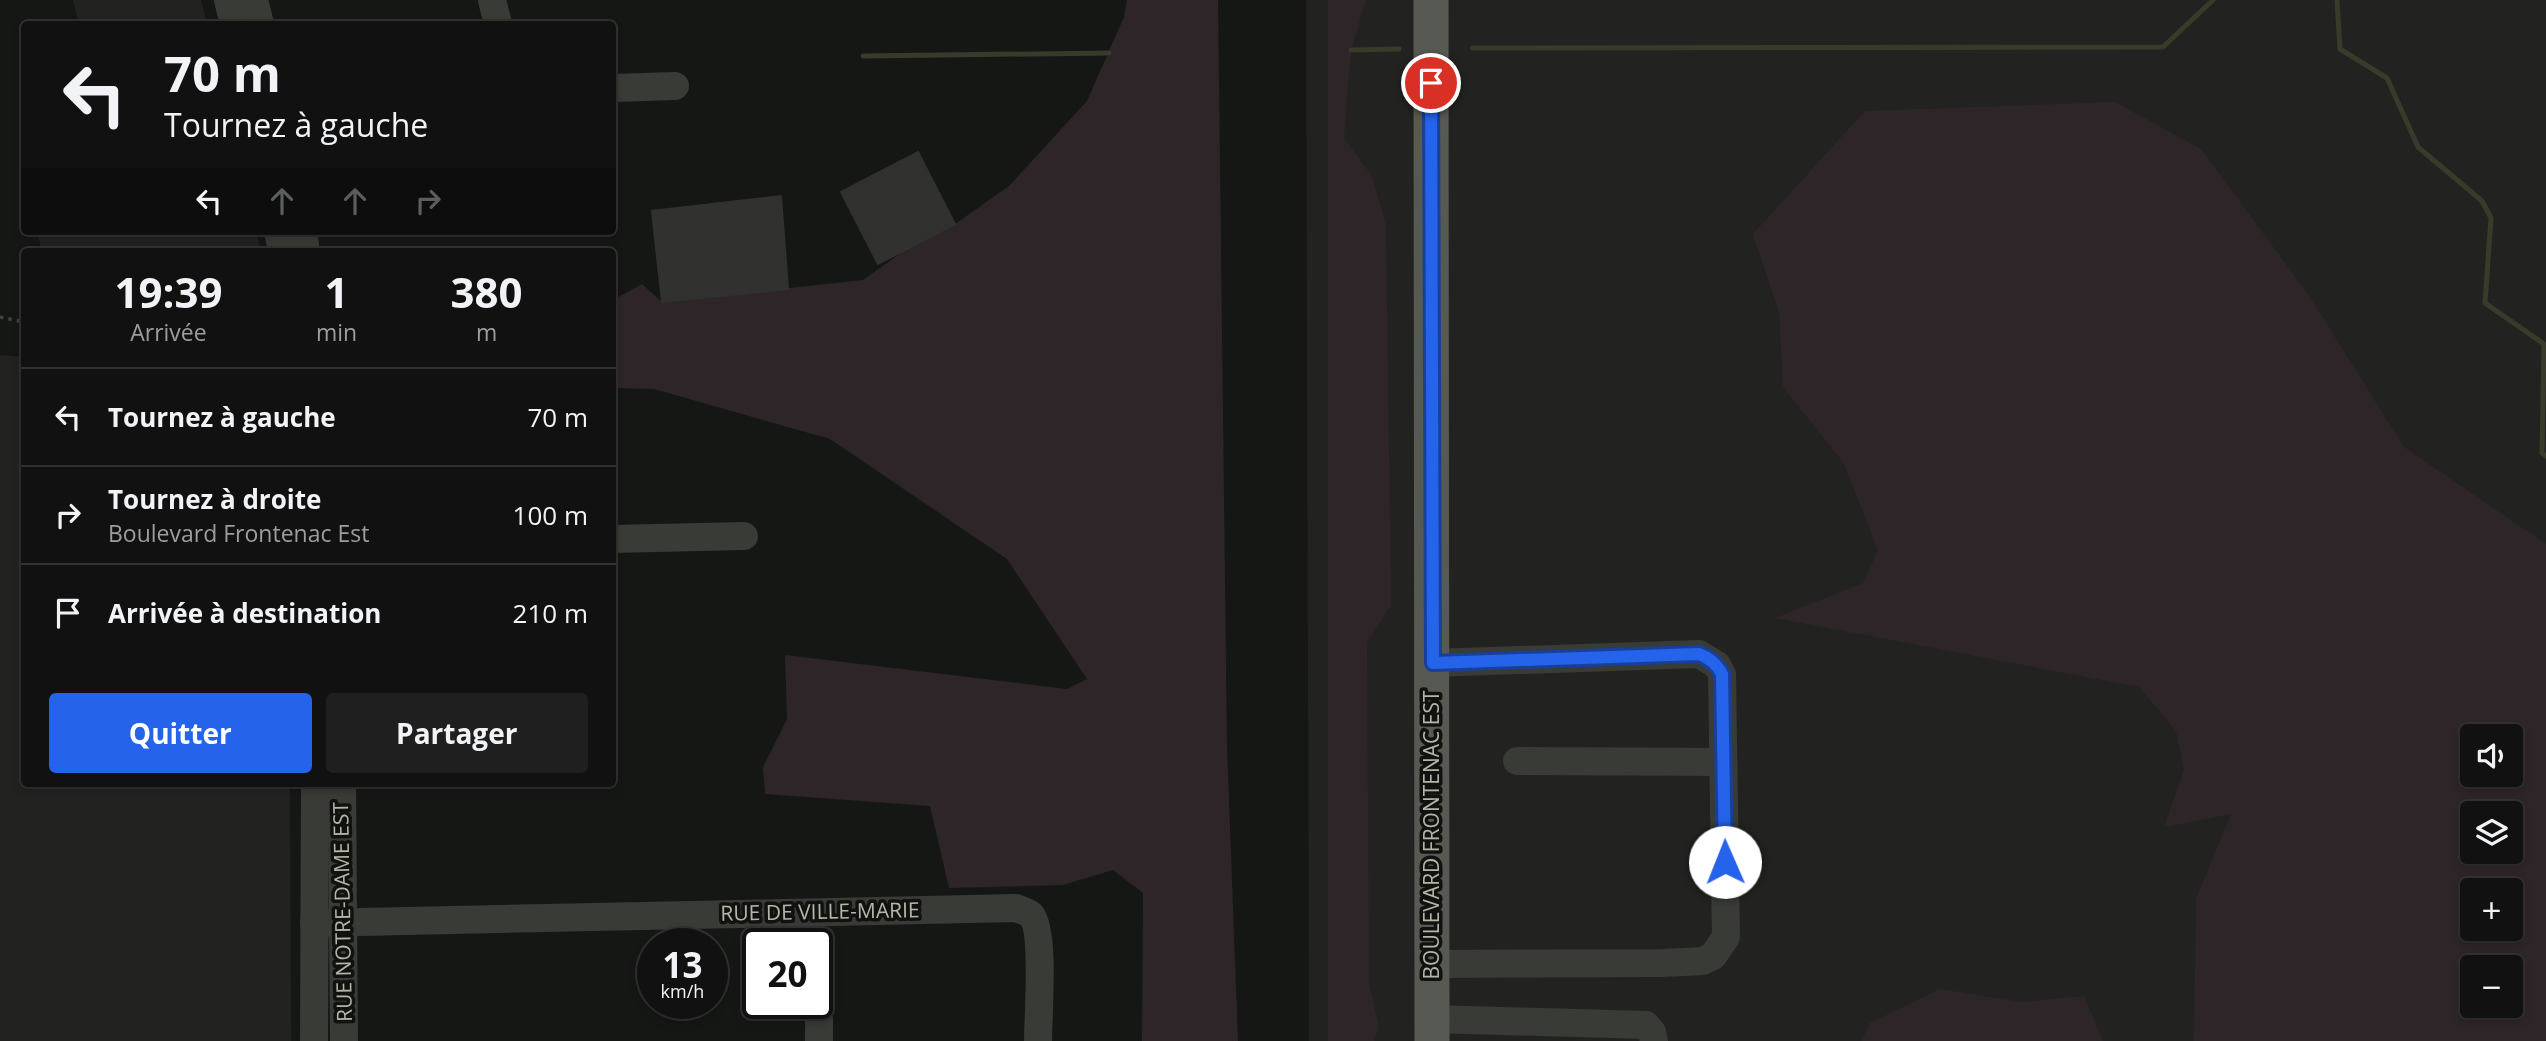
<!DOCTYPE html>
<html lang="fr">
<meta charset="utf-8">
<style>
:root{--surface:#101110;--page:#1e1f1e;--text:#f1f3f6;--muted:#9c9d9f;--line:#303130;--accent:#2563eb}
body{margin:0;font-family:"Open Sans",sans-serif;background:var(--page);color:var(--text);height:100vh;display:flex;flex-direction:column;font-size:26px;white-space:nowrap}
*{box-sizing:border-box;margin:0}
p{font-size:23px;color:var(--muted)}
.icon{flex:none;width:38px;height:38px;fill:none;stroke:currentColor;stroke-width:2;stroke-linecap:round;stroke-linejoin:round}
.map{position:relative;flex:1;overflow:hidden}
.panel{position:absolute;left:21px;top:248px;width:595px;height:539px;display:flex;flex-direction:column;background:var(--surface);border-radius:7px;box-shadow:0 4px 10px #0003,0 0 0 2px var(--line)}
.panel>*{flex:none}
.top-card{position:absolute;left:21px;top:21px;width:595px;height:214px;border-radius:7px;box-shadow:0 4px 10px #0003,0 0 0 2px var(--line);background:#101110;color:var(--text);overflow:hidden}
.buttons{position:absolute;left:2460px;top:724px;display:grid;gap:14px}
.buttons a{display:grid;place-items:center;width:63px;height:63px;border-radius:7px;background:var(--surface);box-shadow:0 4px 10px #0003,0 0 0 2px var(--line);font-size:35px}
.speed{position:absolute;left:637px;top:928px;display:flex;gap:14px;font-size:35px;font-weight:700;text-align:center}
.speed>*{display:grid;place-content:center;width:91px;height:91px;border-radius:50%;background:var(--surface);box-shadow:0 4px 10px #0003,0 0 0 2px var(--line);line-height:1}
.speed small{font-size:18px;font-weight:400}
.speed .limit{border:4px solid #111;border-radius:10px;background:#fff;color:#111}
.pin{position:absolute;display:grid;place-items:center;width:60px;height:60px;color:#fff;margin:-30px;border:4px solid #fff;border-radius:50%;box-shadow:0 2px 7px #0007}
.me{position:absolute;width:77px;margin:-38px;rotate:359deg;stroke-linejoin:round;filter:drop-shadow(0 0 5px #0008)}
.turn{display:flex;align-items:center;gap:24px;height:147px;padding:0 28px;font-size:32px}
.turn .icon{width:91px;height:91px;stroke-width:2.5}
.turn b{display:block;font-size:49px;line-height:60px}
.lanes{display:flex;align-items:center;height:66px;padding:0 28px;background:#0003;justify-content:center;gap:35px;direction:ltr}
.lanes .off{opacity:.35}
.eta{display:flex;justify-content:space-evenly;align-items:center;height:119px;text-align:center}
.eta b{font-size:42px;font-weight:700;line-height:49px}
.primary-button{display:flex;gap:14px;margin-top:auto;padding:14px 28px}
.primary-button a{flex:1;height:80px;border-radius:7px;background:var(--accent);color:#fff;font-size:28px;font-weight:700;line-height:80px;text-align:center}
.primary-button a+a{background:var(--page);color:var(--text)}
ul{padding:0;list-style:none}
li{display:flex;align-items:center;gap:21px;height:98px;padding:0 28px;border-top:2px solid var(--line)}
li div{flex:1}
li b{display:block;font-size:26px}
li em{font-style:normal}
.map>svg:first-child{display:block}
</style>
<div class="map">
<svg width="2546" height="1041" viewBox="0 0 2546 1041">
<rect width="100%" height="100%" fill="#151715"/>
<!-- built -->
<g fill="#222321" fill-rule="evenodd">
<polygon points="73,0 201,0 207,24 79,24"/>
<path d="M1306 0H2546V1041H1309ZM2473 737H2511V775H2473ZM2473 814H2511V852H2473ZM2473 891H2511V929H2473ZM2473 968H2511V1006H2473Z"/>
<polygon points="37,231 256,231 261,252 42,252"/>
<polygon points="0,355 24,357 24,784 290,784 291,1041 0,1041"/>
</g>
<!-- green -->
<g fill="#2e2528" fill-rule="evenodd">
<polygon points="1127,0 1218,0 1227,747 1238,1041 1142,1041 1143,893 1113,870 1063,885 949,888 930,806 765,794 763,767 787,719 785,655 1067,689 1087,679 1007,559 830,439 654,389 613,388 613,300 642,284 662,302 863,280 908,248 955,224 1009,186 1087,101 1124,17"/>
<polygon points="1328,0 1366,0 1351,50 1344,138 1372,176 1386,226 1391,605 1367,643 1369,984 1379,1027 1374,1041 1328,1041"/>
<path d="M2115 102 2201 149 2308 294 2404 447 2546 544V1041H2194L2196 899 2231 814 2164 827 2184 770 2176 731 2139 687 1775 618 1863 583 1878 550 1843 462 1783 387 1779 312 1753 234 1865 111ZM2473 737H2511V775H2473ZM2473 814H2511V852H2473ZM2473 891H2511V929H2473ZM2473 968H2511V1006H2473Z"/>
<polygon points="1940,989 2021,1002 2084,996 2103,1041 1861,1041 1870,1023"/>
</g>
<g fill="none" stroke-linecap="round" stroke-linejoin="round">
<!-- stream -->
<g stroke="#3a3a2b" stroke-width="5">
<polyline points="2337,0 2340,49 2387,78 2418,147 2482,201 2491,218 2485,303 2544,344 2542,453 2546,456"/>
<polyline points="1473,48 2163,47 2213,0"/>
<polyline points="1351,50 1399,49"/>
<polyline points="863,56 1109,53"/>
</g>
</g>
<!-- building -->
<g fill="#313230" stroke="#30322f" stroke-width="2">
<polygon points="918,152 955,224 878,264 841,192"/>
<polygon points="781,196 788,289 662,302 652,211"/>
</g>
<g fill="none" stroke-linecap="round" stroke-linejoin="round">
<!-- path -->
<polyline stroke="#40423c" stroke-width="3.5" stroke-dasharray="3.5 5" stroke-linecap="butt" points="0,317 24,322"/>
<!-- minor -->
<g stroke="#393b36" stroke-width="28">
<polyline points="228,0 234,24"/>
<polyline points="254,0 260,24"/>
<polyline points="492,0 498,24"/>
<polyline points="612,88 675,86"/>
<polyline points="278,231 282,252"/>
<polyline points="303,231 306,252"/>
<polyline points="612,539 744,536"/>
<polyline points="1517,761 1723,762"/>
<polyline points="342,784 344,1041"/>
<path d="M314 923 1016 908C1021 910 1028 912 1031 915 1045 930 1038 1018 1038 1041"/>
<polyline points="1432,964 1663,963 1703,961 1713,956 1726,937 1722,674 1717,665 1699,654 1432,663"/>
<polyline points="1432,1019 1646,1025 1652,1032 1654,1041"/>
<polyline points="819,1020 819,1041"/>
<polyline points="314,1041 315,784"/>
</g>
<!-- major -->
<polyline stroke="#575a52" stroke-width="35" points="1431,0 1432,1041"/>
</g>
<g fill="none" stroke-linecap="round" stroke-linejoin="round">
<defs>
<path id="route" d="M1431 83 1433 663 1699 654C1710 659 1716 663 1722 674L1725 862"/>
</defs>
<!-- route casing -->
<use href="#route" stroke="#184099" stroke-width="18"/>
<!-- route -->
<use href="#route" stroke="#2563eb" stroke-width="12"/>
</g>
<g text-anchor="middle" stroke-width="7" stroke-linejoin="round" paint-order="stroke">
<!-- street labels -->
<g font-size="21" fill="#b2b6a7" stroke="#111210">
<text transform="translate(1432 835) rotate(-90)" y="7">BOULEVARD FRONTENAC EST</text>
<text transform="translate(343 912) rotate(-91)" y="7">RUE NOTRE-DAME EST</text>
<text transform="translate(820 912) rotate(-1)" y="7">RUE DE VILLE-MARIE</text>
</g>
</g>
</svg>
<div class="buttons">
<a><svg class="icon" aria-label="sound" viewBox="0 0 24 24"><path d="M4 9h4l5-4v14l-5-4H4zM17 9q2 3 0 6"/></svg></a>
<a><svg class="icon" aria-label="layers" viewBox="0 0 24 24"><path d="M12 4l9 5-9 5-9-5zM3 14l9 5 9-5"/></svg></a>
<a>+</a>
<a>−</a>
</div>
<div class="speed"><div>13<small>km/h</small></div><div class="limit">20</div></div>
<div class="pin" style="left:1431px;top:83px;background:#d93025"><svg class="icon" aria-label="arrive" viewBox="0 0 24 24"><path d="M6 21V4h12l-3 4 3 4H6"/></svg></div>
<svg class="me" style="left:1725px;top:862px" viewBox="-20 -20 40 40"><circle r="19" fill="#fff"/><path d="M0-13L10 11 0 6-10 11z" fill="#2563eb"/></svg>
<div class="top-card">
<div class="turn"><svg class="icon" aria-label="left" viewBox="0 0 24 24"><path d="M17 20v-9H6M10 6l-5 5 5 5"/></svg><div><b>70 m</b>Tournez à gauche</div></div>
<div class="lanes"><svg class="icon" aria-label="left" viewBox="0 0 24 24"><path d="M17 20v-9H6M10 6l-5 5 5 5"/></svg><svg class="icon off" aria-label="ahead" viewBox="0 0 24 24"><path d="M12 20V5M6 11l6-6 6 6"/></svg><svg class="icon off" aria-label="ahead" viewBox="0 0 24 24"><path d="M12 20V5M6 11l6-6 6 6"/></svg><svg class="icon off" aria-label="right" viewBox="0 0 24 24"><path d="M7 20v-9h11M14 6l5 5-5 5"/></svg></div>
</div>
<section class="panel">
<div class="eta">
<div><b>19:39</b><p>Arrivée</p></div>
<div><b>1</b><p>min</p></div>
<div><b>380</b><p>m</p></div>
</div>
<ul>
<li><svg class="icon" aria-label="left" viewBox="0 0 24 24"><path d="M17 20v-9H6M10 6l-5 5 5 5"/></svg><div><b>Tournez à gauche</b></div><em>70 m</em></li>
<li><svg class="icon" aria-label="right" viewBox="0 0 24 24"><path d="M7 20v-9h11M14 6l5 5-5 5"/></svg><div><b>Tournez à droite</b><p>Boulevard Frontenac Est</p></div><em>100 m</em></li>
<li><svg class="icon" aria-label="arrive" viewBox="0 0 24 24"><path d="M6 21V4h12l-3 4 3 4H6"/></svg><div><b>Arrivée à destination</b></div><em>210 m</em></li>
</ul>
<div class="primary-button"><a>Quitter</a><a>Partager</a></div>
</section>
</div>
